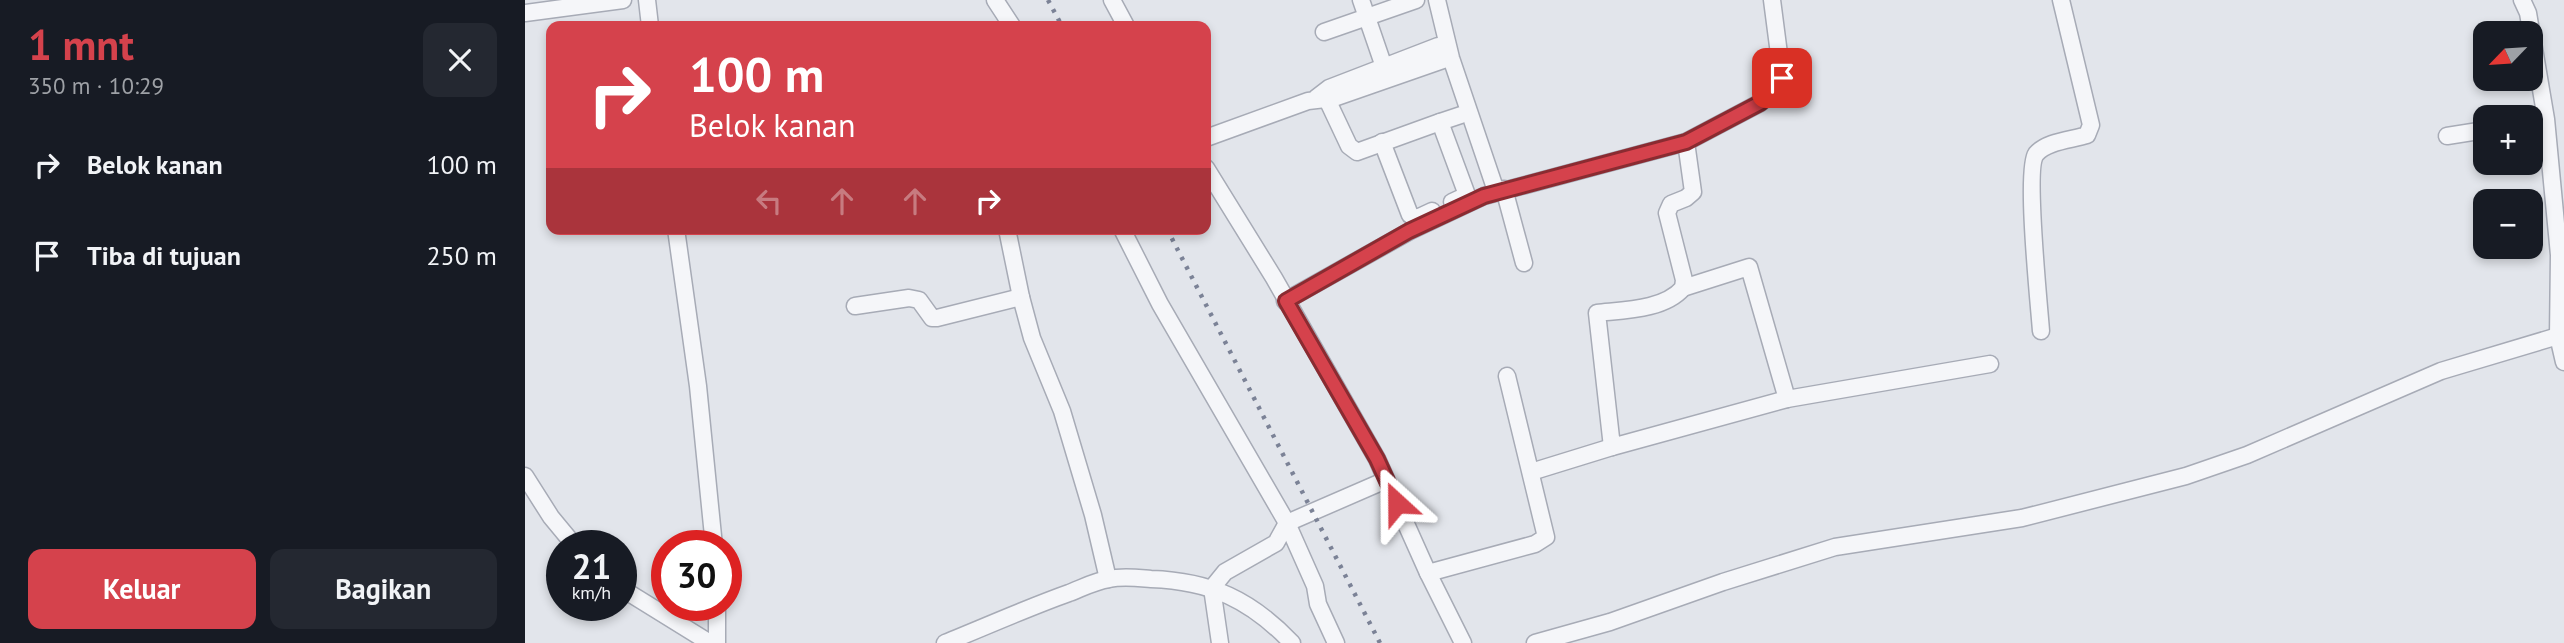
<!DOCTYPE html>
<html lang="id">
<meta charset="utf-8">
<style>
:root{--surface:#171b24;--page:#242831;--text:#f1f3f6;--muted:#9ea1a6;--accent:#d5424c}
body{margin:0;font-family:"PT Sans",sans-serif;background:var(--page);color:var(--text);height:100vh;display:flex;flex-direction:column;font-size:26px;white-space:nowrap}
*{box-sizing:border-box;margin:0}
p{font-size:23px;color:var(--muted)}
.icon{flex:none;width:38px;height:38px;fill:none;stroke:currentColor;stroke-width:2;stroke-linecap:round;stroke-linejoin:round}
.map{position:relative;flex:1;overflow:hidden}
.details{display:flex;flex-direction:column;background:var(--surface);width:525px}
.details>*{flex:none}
.guide{position:absolute;left:21px;top:21px;width:665px;height:214px;border-radius:14px;box-shadow:0 4px 10px #0003;background:#d5424c;color:#fff;overflow:hidden}
.needle{width:46px;rotate:245deg}
.controls{position:absolute;left:1948px;top:21px;display:grid;gap:14px}
.controls a{display:grid;place-items:center;width:70px;height:70px;border-radius:14px;background:var(--surface);box-shadow:0 4px 10px #0003;font-size:35px}
.speed{position:absolute;left:21px;top:530px;display:flex;gap:14px;font-size:35px;font-weight:700;text-align:center}
.speed>*{display:grid;place-content:center;width:91px;height:91px;border-radius:50%;background:var(--surface);box-shadow:0 4px 10px #0003;line-height:1}
.speed small{font-size:18px;font-weight:400}
.speed .limit{border:10px solid #d22;background:#fff;color:#111}
.pin{position:absolute;display:grid;place-items:center;width:60px;height:60px;color:#fff;margin:-30px;border-radius:14px;box-shadow:0 4px 10px #0006}
.me{position:absolute;width:77px;margin:-38px;rotate:336deg;stroke-linejoin:round;filter:drop-shadow(0 0 5px #0008)}
.turn{display:flex;align-items:center;gap:24px;height:147px;padding:0 28px;font-size:32px}
.turn .icon{width:91px;height:91px;stroke-width:2.5}
.turn b{display:block;font-size:49px;line-height:60px}
.lanes{display:flex;align-items:center;height:66px;padding:0 28px;background:#0003;justify-content:center;gap:35px;direction:ltr}
.lanes .off{opacity:.35}
.round{display:grid;place-items:center;flex:none;width:74px;height:74px;border-radius:14px;background:var(--page)}
.headline{display:flex;align-items:center;justify-content:space-between;height:119px;padding:0 28px}
h1{font-size:42px;font-weight:700;line-height:52px;color:var(--accent)}
.action{display:flex;gap:14px;margin-top:auto;padding:14px 28px}
.action a{flex:1;height:80px;border-radius:14px;background:var(--accent);color:#fff;font-size:28px;font-weight:700;line-height:80px;text-align:center}
.action a+a{background:var(--page);color:var(--text)}
ul{padding:0;list-style:none}
li{display:flex;align-items:center;gap:21px;height:91px;padding:0 28px}
li div{flex:1}
li b{display:block;font-size:26px}
li em{font-style:normal}
main{display:flex;flex:1;min-height:0}
.map>svg:first-child{display:block}
</style>
<main>
<section class="details">
<div class="headline"><div><h1>1 mnt</h1><p>350 m · 10:29</p></div><a class="round"><svg class="icon" aria-label="close" viewBox="0 0 24 24"><path d="M6 6l12 12M18 6L6 18"/></svg></a></div>
<ul>
<li><svg class="icon" aria-label="right" viewBox="0 0 24 24"><path d="M7 20v-9h11M14 6l5 5-5 5"/></svg><div><b>Belok kanan</b></div><em>100 m</em></li>
<li><svg class="icon" aria-label="arrive" viewBox="0 0 24 24"><path d="M6 21V4h12l-3 4 3 4H6"/></svg><div><b>Tiba di tujuan</b></div><em>250 m</em></li>
</ul>
<div class="action"><a>Keluar</a><a>Bagikan</a></div>
</section>
<div class="map">
<svg width="2039" height="643" viewBox="0 0 2039 643">
<rect width="100%" height="100%" fill="#e2e5eb"/>
<g fill="none" stroke-linecap="round" stroke-linejoin="round">
<defs>
<g id="minor">
<polyline points="122,0 125,26"/>
<polyline points="470,0 487,26"/>
<polyline points="587,0 601,26"/>
<polyline points="836,0 859,67"/>
<polyline points="912,0 926,58 971,191"/>
<polyline points="1997,0 2003,13 2021,119 2034,255 2033,336 2039,362"/>
<polyline points="0,13 98,0"/>
<polyline points="799,32 891,0"/>
<polyline points="799,93 824,146 832,152 915,122 942,195 927,202"/>
<polyline points="915,122 936,115"/>
<polyline points="1922,136 1960,130"/>
<polyline points="681,138 783,101 809,98 921,59 913,46 804,88 791,98"/>
<polyline points="857,142 885,215 892,218 907,211"/>
<path d="M1161 142 1168 192 1161 198 1146 204 1142 213 1159 280 1158 288C1139 310 1099 310 1072 313L1087 447 1262 399 1465 364"/>
<polyline points="681,168 749,278 852,459 903,573 938,643"/>
<polyline points="979,189 999,263"/>
<polyline points="151,229 173,386 189,546"/>
<polyline points="482,229 496,297 507,338 537,411 568,515 583,579"/>
<polyline points="597,229 635,304 762,523 790,586 793,604 811,643"/>
<polyline points="1158,288 1224,267 1262,399"/>
<polyline points="760,301 885,231 959,196 1161,142 1235,103 1254,87 1257,77 1247,0"/>
<polyline points="330,306 384,298 394,300 407,318 412,318 496,297"/>
<path d="M1516 331C1514 304 1500 169 1511 154 1522 141 1547 140 1562 135L1566 125 1536 0"/>
<polyline points="1006,472 1087,447"/>
<polyline points="0,476 26,517 50,546"/>
<polyline points="903,573 1010,544 1021,537 982,376"/>
<polyline points="96,588 185,643"/>
<polyline points="192,606 192,643"/>
<path d="M420 643C462 626 502 608 544 593 557 588 570 581 584 579 598 576 613 578 626 579 686 581 726 600 767 643"/>
<polyline points="695,643 687,588 700,572 751,543 762,523 861,480"/>
<polyline points="1010,643 1085,622 1198,582 1310,547 1497,518 1661,476 1722,455 1916,371 2033,336 2039,336"/>
</g>
</defs>
<!-- minor casing -->
<use href="#minor" stroke="#a7abb6" stroke-width="19"/>
<!-- minor -->
<use href="#minor" stroke="#f5f6f9" stroke-width="16"/>
<!-- rail -->
<g stroke="#7b8296" stroke-width="4.5" stroke-dasharray="3.5 7" stroke-linecap="butt">
<polyline points="523,0 537,26"/>
<polyline points="642,229 855,643"/>
</g>
</g>
<g fill="none" stroke-linecap="round" stroke-linejoin="round">
<defs>
<polyline id="route" points="872,503 852,459 761,301 884,231 959,196 1161,142 1235,103 1254,87 1257,78"/>
</defs>
<!-- route casing -->
<use href="#route" stroke="#8a2b31" stroke-width="18"/>
<!-- route -->
<use href="#route" stroke="#d5424c" stroke-width="12"/>
</g>
</svg>
<div class="controls">
<a><svg class="needle" viewBox="-14 -14 28 28"><path d="M0-13l5 13h-10z" fill="#e53935"/><path d="M0 13l5-13h-10z" fill="#9ea1a6"/></svg></a>
<a>+</a>
<a>−</a>
</div>
<div class="speed"><div>21<small>km/h</small></div><div class="limit">30</div></div>
<div class="pin" style="left:1257px;top:78px;background:#d93025"><svg class="icon" aria-label="arrive" viewBox="0 0 24 24"><path d="M6 21V4h12l-3 4 3 4H6"/></svg></div>
<svg class="me" style="left:872px;top:503px" viewBox="-20 -20 40 40"><path d="M0-17L14 15 0 8-14 15z" fill="#d5424c" stroke="#fff" stroke-width="4"/></svg>
<div class="guide">
<div class="turn"><svg class="icon" aria-label="right" viewBox="0 0 24 24"><path d="M7 20v-9h11M14 6l5 5-5 5"/></svg><div><b>100 m</b>Belok kanan</div></div>
<div class="lanes"><svg class="icon off" aria-label="left" viewBox="0 0 24 24"><path d="M17 20v-9H6M10 6l-5 5 5 5"/></svg><svg class="icon off" aria-label="ahead" viewBox="0 0 24 24"><path d="M12 20V5M6 11l6-6 6 6"/></svg><svg class="icon off" aria-label="ahead" viewBox="0 0 24 24"><path d="M12 20V5M6 11l6-6 6 6"/></svg><svg class="icon" aria-label="right" viewBox="0 0 24 24"><path d="M7 20v-9h11M14 6l5 5-5 5"/></svg></div>
</div>
</div>
</main>
